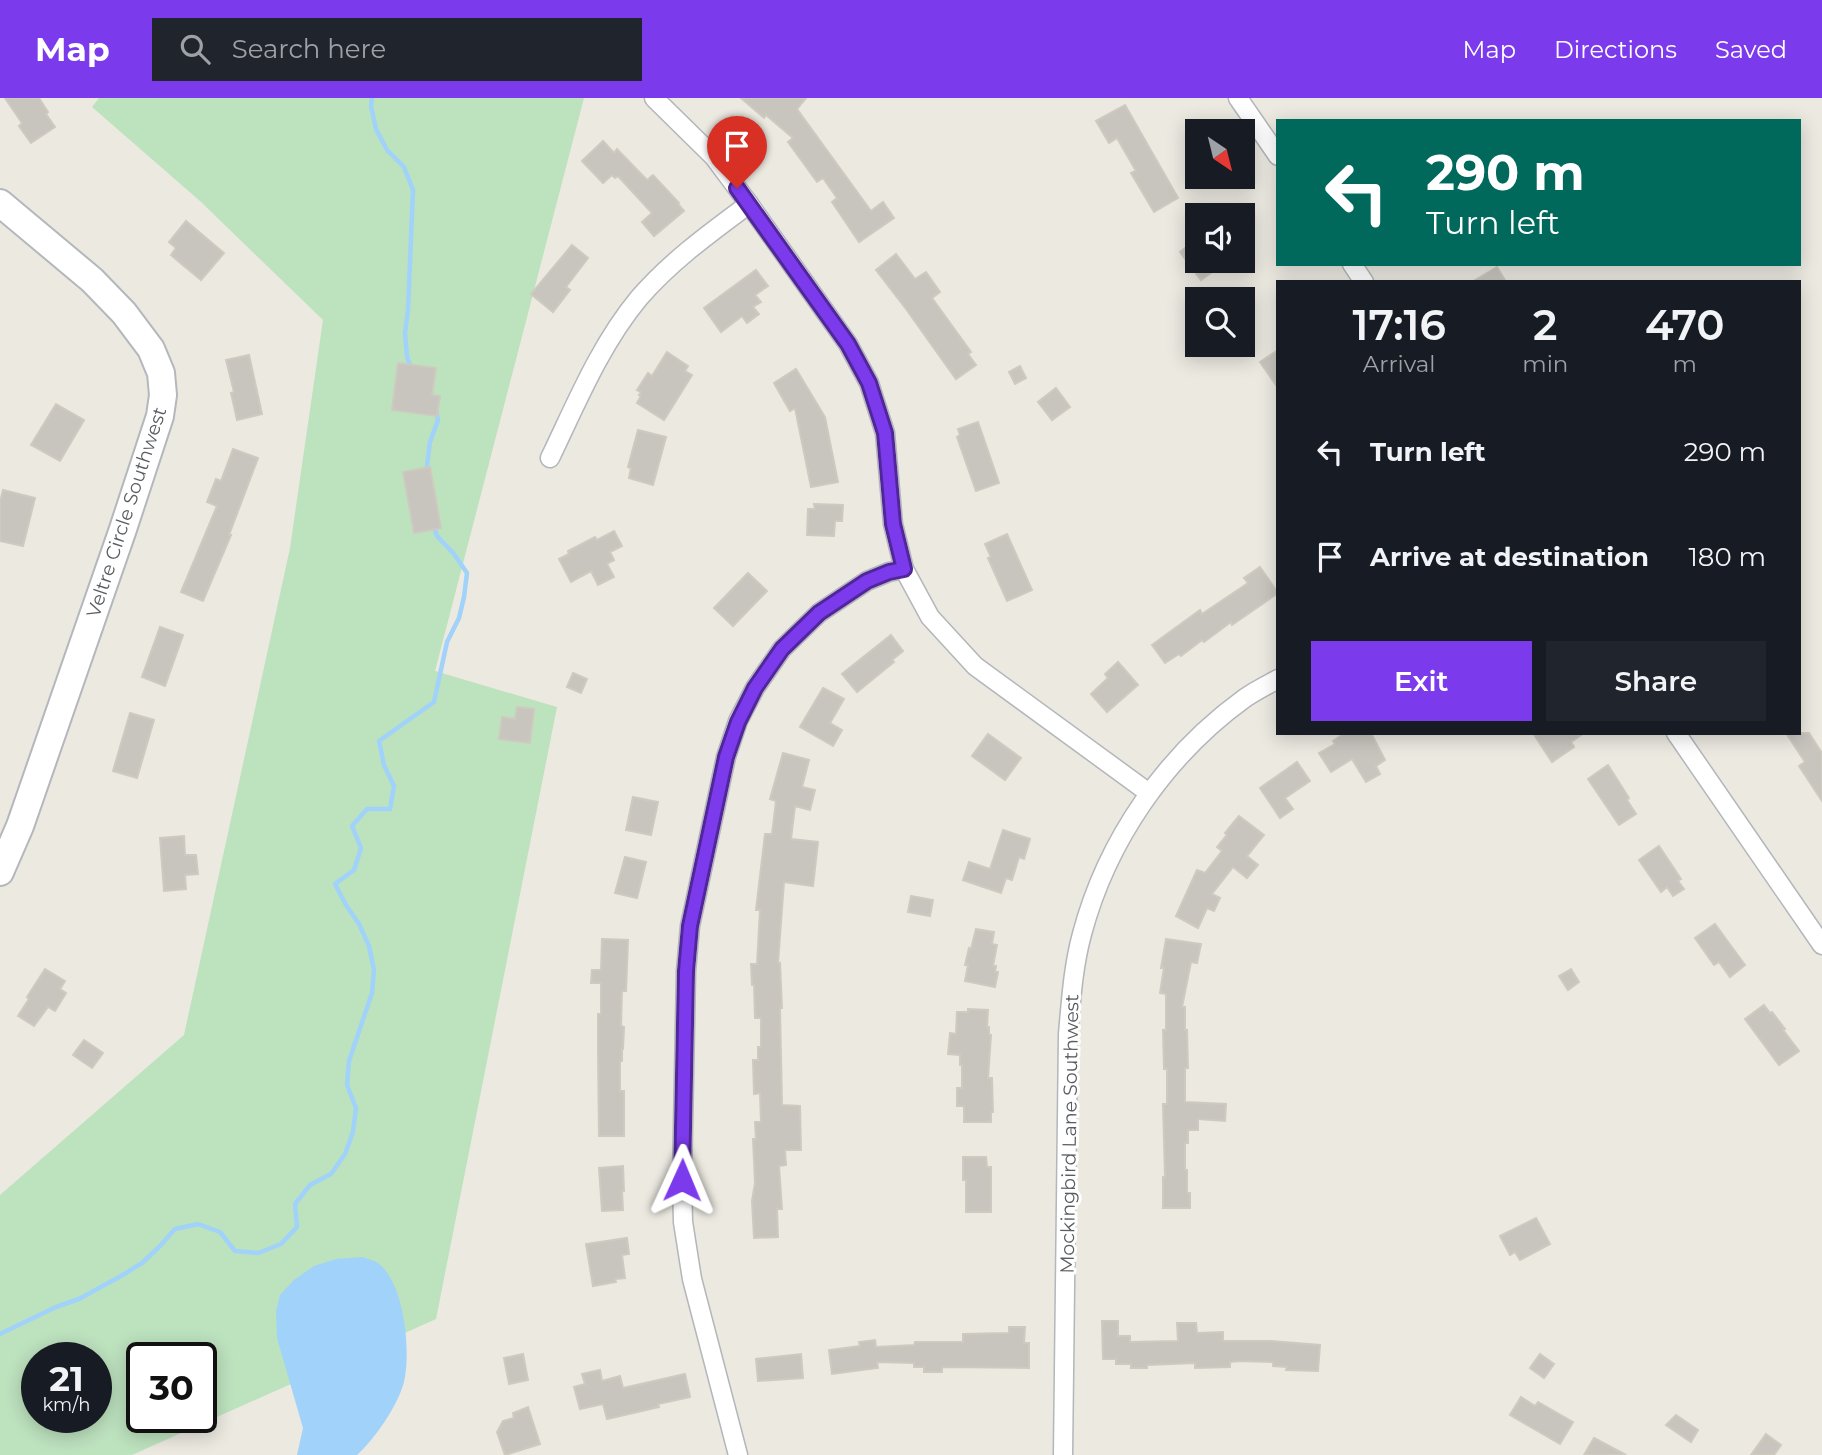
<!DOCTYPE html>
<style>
:root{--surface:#171b24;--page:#20242c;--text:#f1f3f6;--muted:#9ea1a6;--accent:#7c3aed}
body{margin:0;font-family:Montserrat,sans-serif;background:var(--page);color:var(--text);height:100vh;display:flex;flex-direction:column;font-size:26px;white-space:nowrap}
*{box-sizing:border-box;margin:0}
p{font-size:23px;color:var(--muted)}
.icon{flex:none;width:38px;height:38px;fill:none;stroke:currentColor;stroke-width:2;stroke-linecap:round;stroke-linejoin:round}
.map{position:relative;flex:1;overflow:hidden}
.panel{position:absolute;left:1276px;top:182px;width:525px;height:455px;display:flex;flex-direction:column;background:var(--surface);border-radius:0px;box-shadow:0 4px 18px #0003}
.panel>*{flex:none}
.top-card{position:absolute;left:1276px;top:21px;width:525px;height:147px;border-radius:0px;box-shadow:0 4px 18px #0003;background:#00695c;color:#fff;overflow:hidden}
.needle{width:46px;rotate:145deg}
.buttons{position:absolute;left:1185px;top:21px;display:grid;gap:14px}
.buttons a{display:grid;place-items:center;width:70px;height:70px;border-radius:0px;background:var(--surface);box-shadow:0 4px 18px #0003;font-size:35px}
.speed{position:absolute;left:21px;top:1244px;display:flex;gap:14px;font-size:35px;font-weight:700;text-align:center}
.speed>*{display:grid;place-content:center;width:91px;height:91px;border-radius:50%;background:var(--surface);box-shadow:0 4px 18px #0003;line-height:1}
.speed small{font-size:18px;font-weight:400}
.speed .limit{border:4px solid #111;border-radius:10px;background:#fff;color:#111}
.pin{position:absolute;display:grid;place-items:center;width:60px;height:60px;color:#fff;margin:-72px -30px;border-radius:50% 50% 50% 0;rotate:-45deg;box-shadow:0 0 7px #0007}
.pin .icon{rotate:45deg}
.me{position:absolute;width:77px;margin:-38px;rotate:1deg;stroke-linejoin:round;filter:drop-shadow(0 0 5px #0008)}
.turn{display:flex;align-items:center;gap:24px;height:147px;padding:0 35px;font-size:32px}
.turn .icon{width:91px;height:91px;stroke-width:2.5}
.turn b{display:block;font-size:49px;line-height:60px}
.eta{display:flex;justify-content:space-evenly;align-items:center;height:119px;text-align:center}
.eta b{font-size:42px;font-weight:600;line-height:49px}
.primary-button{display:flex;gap:14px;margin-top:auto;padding:14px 35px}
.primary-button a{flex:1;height:80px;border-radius:0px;background:var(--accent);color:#fff;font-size:28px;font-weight:600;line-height:80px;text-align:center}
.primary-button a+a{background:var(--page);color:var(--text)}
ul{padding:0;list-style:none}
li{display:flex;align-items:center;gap:21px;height:105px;padding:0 35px}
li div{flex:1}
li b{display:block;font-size:26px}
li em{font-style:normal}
header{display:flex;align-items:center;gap:42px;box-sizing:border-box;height:98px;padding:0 35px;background:var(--accent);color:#fff}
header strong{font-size:33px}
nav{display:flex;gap:38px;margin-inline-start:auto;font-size:24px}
.search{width:490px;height:63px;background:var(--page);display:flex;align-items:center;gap:18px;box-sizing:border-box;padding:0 24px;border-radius:0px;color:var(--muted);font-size:26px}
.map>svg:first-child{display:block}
</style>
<header>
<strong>Map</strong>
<div class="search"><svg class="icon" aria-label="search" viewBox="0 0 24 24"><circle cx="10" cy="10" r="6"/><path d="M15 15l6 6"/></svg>Search here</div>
<nav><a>Map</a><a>Directions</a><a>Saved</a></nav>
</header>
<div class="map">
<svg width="1822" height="1357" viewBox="0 0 1822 1357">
<rect width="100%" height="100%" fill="#ebe9e0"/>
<!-- green -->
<path fill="#bde2be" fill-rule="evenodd" d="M99 0H584L435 573 557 609 436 1221 132 1357H0V1097L184 937 290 450 323 222 200 103 92 9ZM37 1260H96V1320H37ZM142 1260H201V1320H142Z"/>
<!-- water -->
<path fill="#a1d2fa" d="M363 1159C367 1161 374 1162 378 1165 405 1186 411 1253 404 1284 398 1307 375 1341 357 1357H297L303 1330 277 1240 276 1213 280 1197 294 1182 314 1168 336 1161Z"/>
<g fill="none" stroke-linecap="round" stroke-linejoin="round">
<!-- stream -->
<g stroke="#a1d2fa" stroke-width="4.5">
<polyline points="372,0 371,8 376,31 387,52 404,69 413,92 408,211 405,235 407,259 411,270"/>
<polyline points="426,376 430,344 438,322 436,313"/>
<polyline points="0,1236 56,1209 79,1201 121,1178 142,1165 159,1149 175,1131 198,1126 220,1134 235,1153 258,1155 281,1146 297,1129 295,1106 310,1087 331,1076 345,1056 353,1034 356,1010 347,987 349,963 372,895 374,872 369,848 359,826 346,807 335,786 354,772 361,750 352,728 367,711 390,711 394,688 384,667 379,643 434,604 447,544 459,520 464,499 467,475 454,456 437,438 433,426"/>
</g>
</g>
<!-- building -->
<g fill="#c8c5bf" stroke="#cfcabf" stroke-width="2">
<polygon points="5,0 39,0 48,14 46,16 55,29 31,45 19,28 22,25"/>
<polygon points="741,0 806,0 797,11 871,113 883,104 894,120 859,144 832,104 837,100 823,80 817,84 788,44 793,40 766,17 764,20"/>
<polygon points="1125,7 1178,100 1154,114 1131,75 1136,73 1117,40 1109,45 1096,23"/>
<polygon points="603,43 614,55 617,51 647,82 653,77 679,105 678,106 684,113 654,138 642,124 652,115 618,78 615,80 612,77 603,85 582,63"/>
<polygon points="186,123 224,155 201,182 171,157 176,150 169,144"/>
<polygon points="1197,141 1197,163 1227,163 1201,182 1180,154"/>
<polygon points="572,147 588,160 566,189 570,192 553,214 531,196"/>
<polygon points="896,156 915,181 926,174 940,194 932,200 971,254 968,256 976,267 956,281 906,211 876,172"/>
<polygon points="1497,169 1506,184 1472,184"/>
<polygon points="756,172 768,188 755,197 761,204 753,209 759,216 747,225 742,218 721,234 704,210"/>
<polygon points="1278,252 1278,290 1260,264"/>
<polygon points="667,254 688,268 685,273 692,277 664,322 637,305 641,298 639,297 641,294 637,292 648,275 652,278"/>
<polygon points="249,257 262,316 237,322 231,295 234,294 226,262"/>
<polygon points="398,265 436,270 432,297 440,298 437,318 392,312"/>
<polygon points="1020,268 1026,280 1015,286 1009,274"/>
<polygon points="796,271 825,319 838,384 811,389 795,310 790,313 774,285"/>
<polygon points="1056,290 1070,309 1052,322 1038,304"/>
<polygon points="56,306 84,322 60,363 31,347"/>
<polygon points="978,324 999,385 976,393 957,339 960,337 958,331"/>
<polygon points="638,332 666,339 653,387 629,380 631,370 628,369"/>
<polygon points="233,351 258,360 229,437 231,437 203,503 181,494 217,408 207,404 216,381 221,383"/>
<polygon points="430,369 441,430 414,435 403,374"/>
<polygon points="3,392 35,400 23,448 0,443 0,404"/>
<polygon points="814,406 843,407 842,423 835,423 834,438 807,437 808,411 815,411"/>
<polygon points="614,433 622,448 610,454 614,462 607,466 614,479 598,487 591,473 571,484 559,461 569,456 568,453 595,439 597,442"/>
<polygon points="1007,436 1032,492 1007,503 988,460 991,459 985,446"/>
<polygon points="1260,469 1278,495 1232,527 1231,524 1204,544 1202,542 1181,558 1179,556 1165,565 1152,547 1200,512 1202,516 1248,485 1244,480"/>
<polygon points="748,475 767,493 733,528 714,510"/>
<polygon points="160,529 183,537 165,588 142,579"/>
<polygon points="891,537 903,553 892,562 894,564 857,594 842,576"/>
<polygon points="1118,564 1138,587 1107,614 1091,596 1108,580 1105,576"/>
<polygon points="573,575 587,581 581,595 567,589"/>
<polygon points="823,590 844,601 830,625 842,632 833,648 800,629"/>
<polygon points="517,609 534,611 530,645 499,641 502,619 515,621"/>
<polygon points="130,615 154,622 137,680 113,673"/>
<polygon points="1345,635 1371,635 1385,662 1376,668 1380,676 1366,684 1352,661 1331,674 1319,655 1335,646 1333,643"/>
<polygon points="1533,635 1584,635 1571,644 1574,649 1552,664"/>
<polygon points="1786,635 1809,635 1822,655 1822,703 1799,668 1805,664"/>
<polygon points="988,636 1021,660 1005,682 972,658"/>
<polygon points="783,655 809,662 802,689 815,692 810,712 795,708 791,741 818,744 813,788 784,784 778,865 780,865 782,910 780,910 782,1007 800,1008 801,1052 785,1052 786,1067 779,1068 782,1111 777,1111 778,1139 754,1140 752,1103 755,1085 753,1041 756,1041 755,1024 761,1024 760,995 754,996 753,962 758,962 758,949 761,949 761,920 755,920 754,887 752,887 751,866 757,866 760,812 756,812 765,736 772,736 776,703 770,701"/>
<polygon points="1297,664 1310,683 1285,700 1293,711 1280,720 1260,690"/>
<polygon points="1608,667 1629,700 1627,702 1636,716 1619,727 1588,681"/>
<polygon points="633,699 658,704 651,737 626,732"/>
<polygon points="1239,718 1264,737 1247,758 1258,767 1247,780 1233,769 1212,796 1220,800 1214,813 1207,810 1198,830 1176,818 1197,772 1205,775 1222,753 1217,749 1227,737 1225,735"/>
<polygon points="1003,732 1030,741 1024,761 1019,759 1012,782 1006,780 1001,795 963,782 969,764 990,771"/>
<polygon points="184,738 185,757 196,757 198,776 185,777 186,791 164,793 160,740"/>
<polygon points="1659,748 1681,781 1678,783 1684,791 1673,798 1667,789 1661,794 1639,762"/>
<polygon points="625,759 646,764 637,800 615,795"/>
<polygon points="911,798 933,802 930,818 908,814"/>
<polygon points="1715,826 1745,867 1730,879 1719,864 1714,867 1695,840"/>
<polygon points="976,831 994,834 992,846 997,847 993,868 996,868 995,874 998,874 995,889 965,883 968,867 965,867 969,850 971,851"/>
<polygon points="602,841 628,842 626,893 622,893 621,928 624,929 623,951 622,951 622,963 620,963 620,993 624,993 624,1038 599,1038 598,957 598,916 601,916 601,885 591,885 592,872 601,872"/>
<polygon points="1166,841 1201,846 1197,865 1191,864 1182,909 1185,909 1185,932 1187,932 1188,970 1185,970 1185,1004 1226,1006 1225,1023 1198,1021 1198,1032 1188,1032 1188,1045 1185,1045 1185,1072 1187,1072 1187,1095 1190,1095 1190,1110 1163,1110 1163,1079 1165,1079 1163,1006 1167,1006 1167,971 1164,971 1163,932 1166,932 1166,896 1160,895 1164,870 1161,870"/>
<polygon points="45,871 65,883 60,891 66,895 55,913 48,909 34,928 18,918 29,901 27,899"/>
<polygon points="1571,871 1579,884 1568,892 1559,878"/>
<polygon points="1764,907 1770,915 1772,914 1785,931 1783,932 1799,953 1779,967 1745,921"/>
<polygon points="968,911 988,912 987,929 989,929 989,937 991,937 988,980 992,980 993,1014 991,1014 991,1024 964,1024 964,1008 957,1008 957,990 962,990 962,967 960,967 960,957 948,956 950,935 956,936 957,914 968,914"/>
<polygon points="84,942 103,955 92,970 73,957"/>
<polygon points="963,1059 986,1059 987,1069 991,1069 991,1114 966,1114 966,1082 963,1082"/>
<polygon points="623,1068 624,1093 622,1093 623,1112 602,1113 599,1070"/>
<polygon points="1536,1120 1550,1146 1520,1162 1515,1154 1510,1157 1500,1138"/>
<polygon points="627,1140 629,1156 622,1157 625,1180 615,1181 616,1184 593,1188 586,1146"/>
<polygon points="1102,1223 1118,1223 1118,1238 1130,1238 1130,1244 1178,1243 1177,1225 1196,1225 1197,1235 1223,1234 1223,1243 1271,1243 1320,1247 1318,1273 1286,1272 1287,1269 1273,1268 1273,1264 1240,1263 1230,1264 1230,1269 1195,1270 1195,1265 1147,1267 1147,1270 1131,1270 1131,1266 1116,1266 1116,1261 1103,1261"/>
<polygon points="1009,1229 1025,1229 1024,1245 1029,1245 1029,1270 942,1269 942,1274 924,1274 924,1269 914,1269 914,1265 877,1264 878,1270 832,1276 829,1252 860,1248 859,1244 875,1242 876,1249 914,1247 915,1244 963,1244 963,1236 1009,1235"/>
<polygon points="523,1256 528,1282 509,1286 504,1260"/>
<polygon points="801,1256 803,1280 758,1283 756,1261"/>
<polygon points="1540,1256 1554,1266 1544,1280 1530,1270"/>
<polygon points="600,1272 602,1283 620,1278 623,1290 685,1276 690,1299 658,1306 659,1309 607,1321 603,1306 580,1311 574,1289 585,1286 582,1276"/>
<polygon points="1521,1299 1535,1308 1538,1304 1573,1324 1560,1346 1510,1317"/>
<polygon points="528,1309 540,1346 505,1357 497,1334 503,1323 514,1320 513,1315"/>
<polygon points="1676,1317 1698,1332 1691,1344 1666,1327"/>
<polygon points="1766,1336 1781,1347 1774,1357 1751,1357"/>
<polygon points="1594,1340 1626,1357 1584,1357"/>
</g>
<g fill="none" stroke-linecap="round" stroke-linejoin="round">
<defs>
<g id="street">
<polyline points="654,0 714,59 749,106 848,246 869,285 885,335 893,426 904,471 930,519 975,568 1149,695"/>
<polyline points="1238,0 1278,58"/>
<polyline points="1352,166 1364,184"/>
<path d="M550 360C576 306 600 247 639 200 671 163 710 135 749 106"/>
<polyline points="1676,635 1822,847"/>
<polyline points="738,1357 692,1181 683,1124 682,1082 686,873 690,828 726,659 738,623 755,590 782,551 819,515 867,483 889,474 904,471"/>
<path d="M1063 1357 1068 936C1071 903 1073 869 1082 836 1107 742 1166 657 1245 600 1255 593 1267 587 1278 581"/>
</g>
<polyline id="secondary" points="0,105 92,182 124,215 151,251 161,275 163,297 160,318 123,431 20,728 0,774"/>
</defs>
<!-- street casing -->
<use href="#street" stroke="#b3b6ba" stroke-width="21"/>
<!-- secondary casing -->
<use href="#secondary" stroke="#b4b7bc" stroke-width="30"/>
<!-- street -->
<use href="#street" stroke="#fff" stroke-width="18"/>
<!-- secondary -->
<use href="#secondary" stroke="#fff" stroke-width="26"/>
</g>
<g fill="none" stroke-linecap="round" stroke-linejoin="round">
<defs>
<polyline id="route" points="682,1082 686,873 690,828 726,659 738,624 755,590 782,551 819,515 867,483 889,474 904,471 893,426 885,335 869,285 848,246 737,90"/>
</defs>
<!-- route casing -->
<use href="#route" stroke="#51269a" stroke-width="18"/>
<!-- route -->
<use href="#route" stroke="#7c3aed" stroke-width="12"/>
</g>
<g text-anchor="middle" stroke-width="6" stroke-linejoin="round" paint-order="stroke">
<!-- street labels -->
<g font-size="19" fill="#595c60" stroke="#fff">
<text transform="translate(126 414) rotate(-72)" y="7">Veltre Circle Southwest</text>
<text transform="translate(1069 1036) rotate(-89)" y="7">Mockingbird Lane Southwest</text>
</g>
</g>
</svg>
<div class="buttons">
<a><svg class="needle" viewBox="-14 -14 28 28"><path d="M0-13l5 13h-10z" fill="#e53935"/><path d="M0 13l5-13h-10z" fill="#9ea1a6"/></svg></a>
<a><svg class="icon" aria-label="sound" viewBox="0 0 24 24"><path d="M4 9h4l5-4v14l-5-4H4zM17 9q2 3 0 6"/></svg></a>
<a><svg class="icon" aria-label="search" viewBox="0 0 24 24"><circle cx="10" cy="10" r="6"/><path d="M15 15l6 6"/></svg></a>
</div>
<div class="speed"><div>21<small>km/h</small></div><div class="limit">30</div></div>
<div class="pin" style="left:737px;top:90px;background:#d93025"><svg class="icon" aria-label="arrive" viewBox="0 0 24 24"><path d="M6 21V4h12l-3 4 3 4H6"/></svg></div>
<svg class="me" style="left:682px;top:1082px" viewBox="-20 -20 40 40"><path d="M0-17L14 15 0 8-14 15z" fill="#7c3aed" stroke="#fff" stroke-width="4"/></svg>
<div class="top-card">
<div class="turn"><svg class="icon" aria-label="left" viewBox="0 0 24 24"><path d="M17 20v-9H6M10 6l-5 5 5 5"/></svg><div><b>290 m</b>Turn left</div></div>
</div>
<section class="panel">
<div class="eta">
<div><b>17:16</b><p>Arrival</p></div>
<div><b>2</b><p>min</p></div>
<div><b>470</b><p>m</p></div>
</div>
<ul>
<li><svg class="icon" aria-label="left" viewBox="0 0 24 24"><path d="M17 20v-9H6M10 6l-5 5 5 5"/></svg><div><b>Turn left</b></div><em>290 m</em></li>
<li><svg class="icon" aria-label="arrive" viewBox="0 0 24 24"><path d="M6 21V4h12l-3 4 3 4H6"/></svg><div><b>Arrive at destination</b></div><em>180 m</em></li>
</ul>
<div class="primary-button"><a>Exit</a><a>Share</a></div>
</section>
</div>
